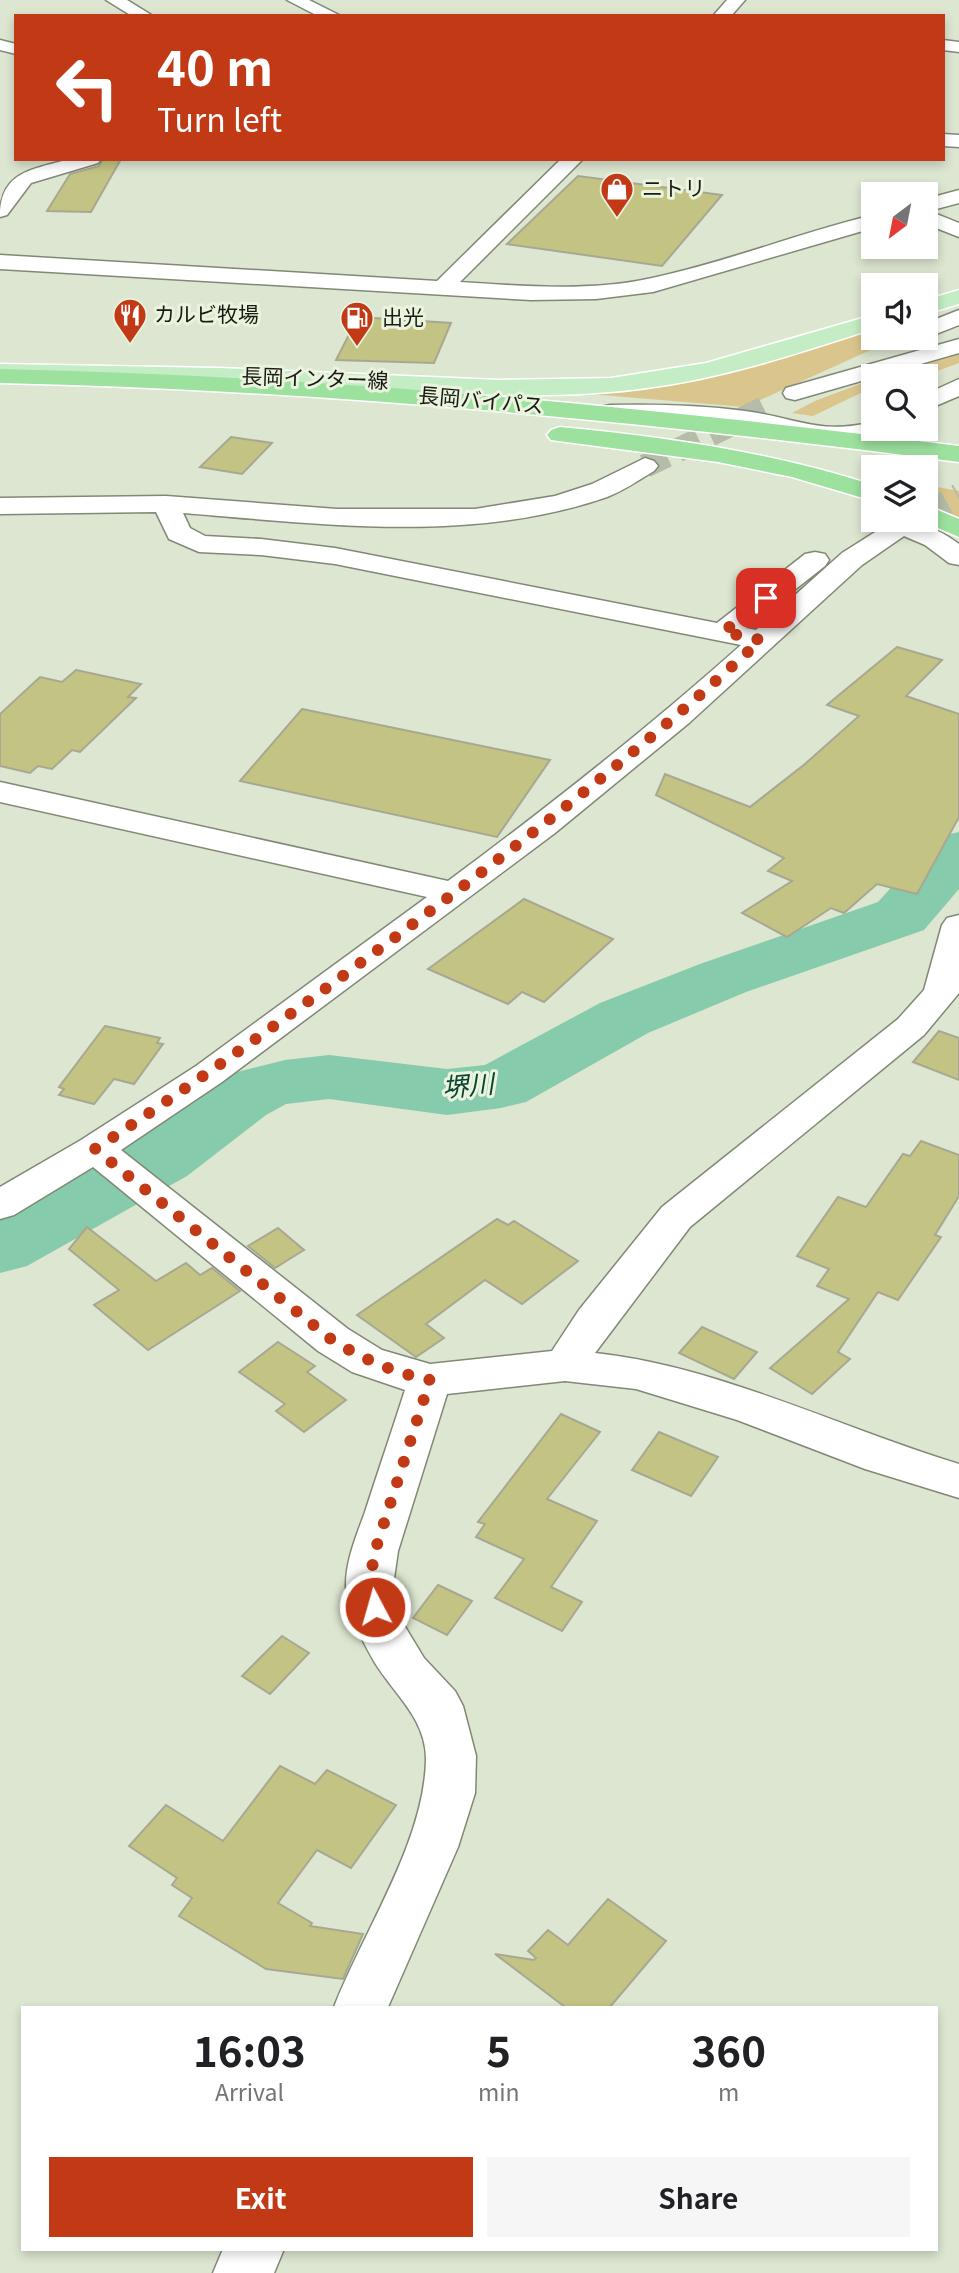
<!DOCTYPE html>
<meta charset="utf-8">
<style>
:root{--surface:#fff;--page:#f6f6f6;--text:#202124;--muted:#757577;--accent:#c23916}
body{margin:0;font-family:Georgia,"Noto Sans JP",serif;background:var(--page);color:var(--text);height:100vh;display:flex;flex-direction:column;font-size:26px;white-space:nowrap}
*{box-sizing:border-box;margin:0}
p{font-size:23px;color:var(--muted)}
.icon{flex:none;width:38px;height:38px;fill:none;stroke:currentColor;stroke-width:2;stroke-linecap:round;stroke-linejoin:round}
.map{position:relative;flex:1;overflow:hidden}
.side{position:absolute;left:21px;top:2006px;width:917px;height:245px;display:flex;flex-direction:column;background:var(--surface);border-radius:0px;box-shadow:0 4px 10px #0003}
.side>*{flex:none}
.guide{position:absolute;left:14px;top:14px;width:931px;height:147px;border-radius:0px;box-shadow:0 4px 10px #0003;background:#c23916;color:#fff;overflow:hidden}
.needle{width:46px;rotate:212deg}
.controls{position:absolute;left:861px;top:182px;display:grid;gap:14px}
.controls a{display:grid;place-items:center;width:77px;height:77px;border-radius:0px;background:var(--surface);box-shadow:0 4px 10px #0003;font-size:35px}
.pin{position:absolute;display:grid;place-items:center;width:60px;height:60px;color:#fff;margin:-30px;border-radius:14px;box-shadow:0 4px 10px #0006}
.me{position:absolute;width:77px;margin:-38px;rotate:354deg;stroke-linejoin:round;filter:drop-shadow(0 0 5px #0008)}
.turn{display:flex;align-items:center;gap:24px;height:147px;padding:0 28px;font-size:32px}
.turn .icon{width:91px;height:91px;stroke-width:2.5}
.turn b{display:block;font-size:49px;line-height:60px}
.eta{display:flex;justify-content:space-evenly;align-items:center;height:119px;text-align:center}
.eta b{font-size:42px;font-weight:700;line-height:49px}
.cta{display:flex;gap:14px;margin-top:auto;padding:14px 28px}
.cta a{flex:1;height:80px;border-radius:0px;background:var(--accent);color:#fff;font-size:28px;font-weight:700;line-height:80px;text-align:center}
.cta a+a{background:var(--page);color:var(--text)}
.map>svg:first-child{display:block}
</style>
<div class="map">
<svg width="959" height="2273" viewBox="0 0 959 2273">
<rect width="100%" height="100%" fill="#dce6d0"/>
<!-- green -->
<g fill="#dac58c">
<polygon points="873,327 873,338 897,338 745,407 589,394 713,377"/>
<polygon points="959,354 959,363 924,376 881,376"/>
<polygon points="873,379 873,387 813,416 792,413 815,401"/>
<polygon points="926,485 959,491 959,519 926,505"/>
</g>
<g fill="none" stroke-linecap="round" stroke-linejoin="round">
<!-- river -->
<polygon fill="#86cbab" fill-rule="evenodd" points="959,832 959,889 924,930 746,992 648,1033 526,1102 501,1108 447,1115 329,1099 286,1104 266,1115 187,1176 27,1266 0,1273 0,1214 135,1142 216,1083 237,1072 285,1060 329,1055 447,1069 485,1065 600,1003 700,964 878,902 937,837"/>
</g>
<!-- building -->
<g fill="#c3c384" stroke="#a8a892" stroke-width="2">
<polygon points="103,159 121,159 91,212 47,211 70,174 99,166"/>
<polygon points="578,176 722,195 662,266 507,244"/>
<polygon points="358,317 451,323 434,363 336,360"/>
<polygon points="231,437 272,443 242,474 200,467"/>
<polygon points="897,647 942,660 906,696 959,714 959,817 917,894 877,884 844,913 831,908 787,937 742,913 792,881 768,871 784,858 656,795 665,774 750,807 805,764 859,716 827,705"/>
<polygon points="76,670 141,684 128,697 136,698 80,752 72,750 52,769 38,766 30,773 0,766 0,714 40,677 62,682"/>
<polygon points="302,709 550,760 497,837 240,781"/>
<polygon points="524,899 613,939 544,1002 522,992 508,1004 428,969"/>
<polygon points="105,1026 160,1038 157,1043 163,1044 134,1084 114,1079 94,1104 59,1095 64,1089 59,1087"/>
<polygon points="939,1031 959,1038 959,1080 913,1062"/>
<polygon points="921,1141 959,1155 959,1196 935,1235 941,1237 898,1300 878,1292 838,1352 850,1359 812,1394 770,1368 849,1299 817,1286 829,1269 797,1256 838,1197 866,1207 903,1154 910,1156"/>
<polygon points="497,1219 508,1225 514,1221 578,1261 522,1304 485,1280 426,1324 444,1338 416,1357 357,1315"/>
<polygon points="87,1227 156,1281 186,1263 200,1275 212,1268 240,1291 148,1350 94,1305 119,1290 69,1249"/>
<polygon points="278,1228 304,1250 275,1268 248,1246"/>
<polygon points="702,1327 757,1352 734,1379 679,1353"/>
<polygon points="278,1342 315,1366 307,1372 346,1400 304,1432 276,1411 285,1404 239,1372"/>
<polygon points="561,1414 600,1432 547,1499 597,1521 551,1587 582,1602 562,1631 495,1598 524,1559 476,1537 485,1524 478,1522"/>
<polygon points="659,1432 718,1457 691,1496 632,1470"/>
<polygon points="438,1585 472,1601 447,1635 413,1618"/>
<polygon points="282,1636 309,1653 270,1694 242,1676"/>
<polygon points="280,1766 315,1784 327,1770 396,1805 351,1868 317,1850 278,1903 312,1923 310,1926 363,1934 343,1979 266,1969 179,1916 192,1898 172,1885 177,1878 129,1846 166,1805 223,1841"/>
<polygon points="608,1899 666,1941 610,2007 565,2007 495,1954 534,1960 536,1958 528,1951 548,1930 568,1945"/>
</g>
<g fill="none" stroke-linecap="round" stroke-linejoin="round">
<!-- minor-tunnel -->
<g stroke="#b5bdaa" stroke-width="24" stroke-dasharray="24 12" stroke-linecap="butt">
<polyline points="645,466 767,407"/>
<polyline points="926,514 959,495"/>
</g>
<defs>
<g id="minor">
<polygon points="106,0 127,0 153,16 132,16"/>
<polygon points="287,0 309,0 341,16 318,16"/>
<polygon points="727,0 745,0 731,16 713,16"/>
<polygon points="0,40 16,44 16,54 0,50"/>
<polygon points="943,40 959,42 959,52 943,50"/>
<polygon points="943,134 959,135 959,147 943,146"/>
<path d="M69 159H101L98 163 31 183 7 215 0 217C0 171 32 170 69 159Z"/>
<path d="M561 159H583L460 282C523 286 590 292 652 278 727 262 799 233 873 215V228L653 292 596 299 531 300 0 269V255L437 281Z"/>
<polygon points="959,190 959,203 929,211 959,223 959,237 926,224 926,199"/>
<polygon points="959,310 959,325 926,338 925,338 926,323"/>
<polygon points="959,339 959,353 795,400 786,398 783,393 786,388"/>
<polygon points="959,379 959,396 926,410 926,394"/>
<path d="M610 405C655 404 701 405 745 411 797 418 818 435 873 422V429H886L883 434 849 442 821 443 761 428 724 423 601 417 598 412 601 407Z"/>
<path d="M645 458 654 461 658 466 654 471C639 480 623 491 607 497 472 544 323 524 183 513L190 528 205 536 261 539 335 548 717 623 805 554 815 552 825 554 829 560 825 566 746 628 756 630 842 553 883 527 876 520C910 520 931 523 959 544V565L949 563 925 545 904 536 862 565 689 723 555 833 222 1082 121 1150 348 1329 382 1350 430 1364 552 1351 579 1310 662 1207 898 1019 924 990 942 925 947 918 959 915V993L924 1035 690 1227 595 1353C718 1366 840 1428 959 1464V1498L865 1469 737 1420 636 1389 565 1381 447 1394 398 1551 393 1585 404 1625 424 1658 455 1691 463 1706 476 1756 475 1793 458 1847 388 2007H334C363 1932 425 1841 426 1759 426 1719 395 1695 375 1663 363 1642 345 1609 346 1584 346 1560 357 1534 365 1512 378 1471 392 1431 405 1390L352 1372 318 1351 93 1167 14 1215 0 1219V1187L81 1140 196 1066 427 897 0 802V782L448 881C549 806 647 729 741 645L335 564 261 555 199 552 169 539 156 512 0 514V498L166 496 337 509H475L555 496 592 484Z"/>
<polygon points="223,2249 284,2249 274,2273 213,2273"/>
</g>
<g id="major">
<polygon points="959,290 959,304 926,314 926,300"/>
<path d="M873 315V329C799 353 725 378 647 388 546 402 442 392 340 387 227 381 113 379 0 378V364L219 368 500 380 611 378 706 363Z"/>
</g>
<g id="highway">
<path d="M0 369C321 376 641 406 959 446V462C641 421 321 390 0 383Z"/>
<path d="M560 427C666 437 771 452 873 485V501L792 477 718 462 551 440 547 435 551 430Z"/>
<polygon points="926,505 959,519 959,537 919,520 926,520"/>
</g>
</defs>
<!-- minor casing -->
<use href="#minor" stroke="#808975" stroke-width="3"/>
<!-- major casing -->
<use href="#major" stroke="#fff" stroke-width="3"/>
<!-- highway casing -->
<use href="#highway" stroke="#fff" stroke-width="3"/>
<!-- minor -->
<use href="#minor" fill="#fff" fill-rule="evenodd"/>
<!-- major -->
<use href="#major" fill="#c4edc5" fill-rule="evenodd"/>
<!-- highway -->
<use href="#highway" fill="#9ce19e" fill-rule="evenodd"/>
</g>
<g fill="none" stroke-linecap="round" stroke-linejoin="round">
<!-- route -->
<path stroke="#c23916" stroke-width="12" stroke-dasharray="0 21.6" d="M375 1607 369 1585 375 1551 430 1380C394 1373 364 1359 332 1340L95 1149C211 1073 322 992 433 909 546 824 657 736 761 640L723 632 766 598"/>
</g>
<!-- icons -->
<defs>
<symbol id="shop-pin" viewBox="-11 -11 22 30"><path d="M0 17L-7.5 6A9.5 9.5 0 1 1 7.5 6Z" fill="#c23916" stroke="#e9f3dd"/><path d="M-5-2.5h2.3a2.7 3.5 0 0 1 5.4 0H5L5.5 6h-11ZM-1.5-2.5h3a1.5 2.3 0 0 0-3 0Z" fill="#fff"/></symbol>
<symbol id="restaurant-pin" viewBox="-11 -11 22 30"><path d="M0 17L-7.5 6A9.5 9.5 0 1 1 7.5 6Z" fill="#c23916" stroke="#e9f3dd"/><path d="M-5-6h1v4h1v-4h1v4h1v-4h1v5L-1.5 .5V6h-2V.5L-5-1ZM5-6V6H3V1.5H1.5Q1.5-4 5-6Z" fill="#fff"/></symbol>
<symbol id="fuel-pin" viewBox="-11 -11 22 30"><path d="M0 17L-7.5 6A9.5 9.5 0 1 1 7.5 6Z" fill="#c23916" stroke="#e9f3dd"/><path d="M-5.5-6h7V0h2V4h1.3V-2.5L3-4.5l.8-.8L6-3V5H2.5V1h-1V6h-7ZM-4.2-4.7v3.2H.2V-4.7Z" fill="#fff"/></symbol>
</defs>
<g fill-rule="evenodd">
<use href="#shop-pin" x="598" y="170" width="38" height="52"/>
<use href="#restaurant-pin" x="111" y="296" width="38" height="52"/>
<use href="#fuel-pin" x="338" y="299" width="38" height="52"/>
</g>
<g text-anchor="middle" stroke-width="6" stroke-linejoin="round" paint-order="stroke">
<!-- far-poi labels -->
<g font-size="21" fill="#181b13" stroke="#e9f3dd" text-anchor="start">
<text x="642" y="196">ニトリ</text>
<text x="154" y="322">カルビ牧場</text>
<text x="382" y="325">出光</text>
</g>
<!-- far-street labels -->
<g font-size="21" fill="#181b13" stroke="#e9f3dd">
<text transform="translate(315 379) rotate(2)" y="7">長岡インター線</text>
<text transform="translate(481 401) rotate(5)" y="7">長岡バイパス</text>
</g>
<!-- water labels -->
<g font-size="26" font-style="italic" fill="#0a4430" stroke="#e9f3dd">
<text transform="translate(468 1086) rotate(-5)" y="9">堺川</text>
</g>
</g>
</svg>
<div class="controls">
<a><svg class="needle" viewBox="-14 -14 28 28"><path d="M0-13l5 13h-10z" fill="#e53935"/><path d="M0 13l5-13h-10z" fill="#757577"/></svg></a>
<a><svg class="icon" aria-label="sound" viewBox="0 0 24 24"><path d="M4 9h4l5-4v14l-5-4H4zM17 9q2 3 0 6"/></svg></a>
<a><svg class="icon" aria-label="search" viewBox="0 0 24 24"><circle cx="10" cy="10" r="6"/><path d="M15 15l6 6"/></svg></a>
<a><svg class="icon" aria-label="layers" viewBox="0 0 24 24"><path d="M12 4l9 5-9 5-9-5zM3 14l9 5 9-5"/></svg></a>
</div>
<div class="pin" style="left:766px;top:598px;background:#d93025"><svg class="icon" aria-label="arrive" viewBox="0 0 24 24"><path d="M6 21V4h12l-3 4 3 4H6"/></svg></div>
<svg class="me" style="left:375px;top:1607px" viewBox="-20 -20 40 40"><circle r="17" fill="#c23916" stroke="#fff" stroke-width="3"/><path d="M0-11L8 9 0 5-8 9z" fill="#fff"/></svg>
<div class="guide">
<div class="turn"><svg class="icon" aria-label="left" viewBox="0 0 24 24"><path d="M17 20v-9H6M10 6l-5 5 5 5"/></svg><div><b>40 m</b>Turn left</div></div>
</div>
<section class="side">
<div class="eta">
<div><b>16:03</b><p>Arrival</p></div>
<div><b>5</b><p>min</p></div>
<div><b>360</b><p>m</p></div>
</div>
<div class="cta"><a>Exit</a><a>Share</a></div>
</section>
</div>
